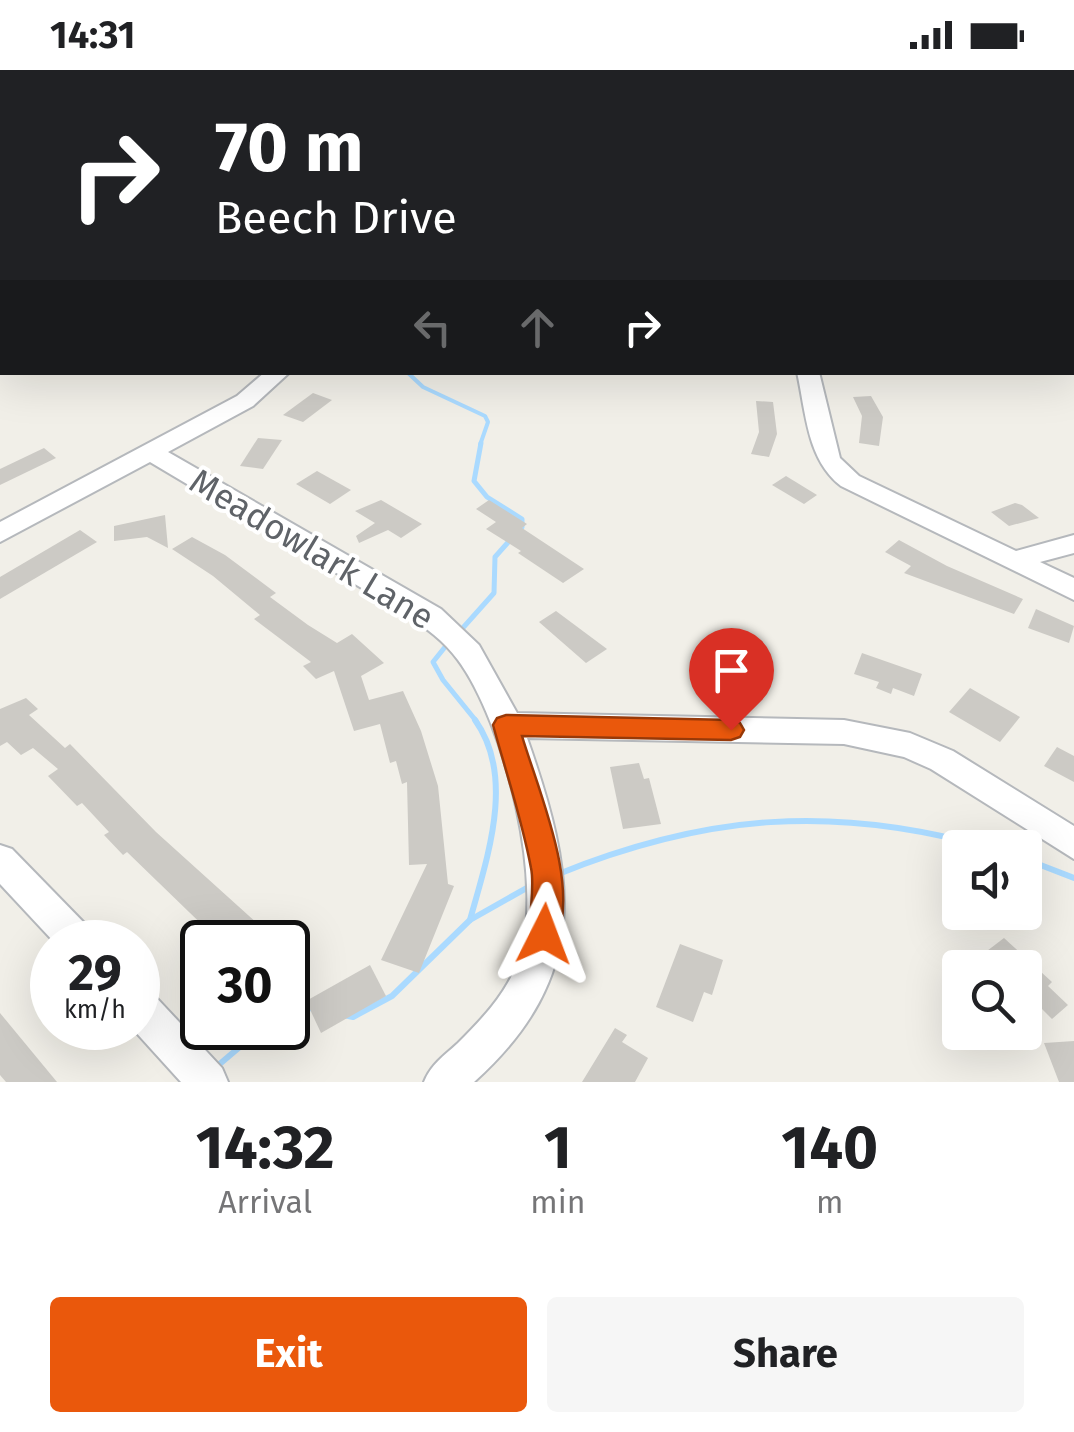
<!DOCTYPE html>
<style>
:root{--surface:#fff;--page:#f6f6f6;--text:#202124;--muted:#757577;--accent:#ea580c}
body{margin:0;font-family:"Fira Sans",sans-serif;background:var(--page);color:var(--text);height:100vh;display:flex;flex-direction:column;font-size:38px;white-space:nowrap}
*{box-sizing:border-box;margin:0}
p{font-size:32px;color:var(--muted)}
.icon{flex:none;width:55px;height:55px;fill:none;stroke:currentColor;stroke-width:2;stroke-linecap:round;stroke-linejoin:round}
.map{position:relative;height:1012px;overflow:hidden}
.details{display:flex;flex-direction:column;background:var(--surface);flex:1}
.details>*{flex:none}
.hud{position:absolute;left:0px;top:0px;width:1075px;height:305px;box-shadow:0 10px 40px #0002;background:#202124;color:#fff;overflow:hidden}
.tools{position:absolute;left:942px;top:760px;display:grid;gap:20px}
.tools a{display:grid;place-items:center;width:100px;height:100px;border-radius:10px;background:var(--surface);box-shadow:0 10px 40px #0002;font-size:50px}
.speed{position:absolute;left:30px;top:850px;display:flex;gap:20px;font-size:50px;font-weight:700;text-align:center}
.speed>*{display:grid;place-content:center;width:130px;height:130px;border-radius:50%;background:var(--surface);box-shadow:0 10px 40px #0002;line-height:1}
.speed small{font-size:25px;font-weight:400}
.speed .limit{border:5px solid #111;border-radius:15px;background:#fff;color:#111}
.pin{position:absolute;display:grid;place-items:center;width:85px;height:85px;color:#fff;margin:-102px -42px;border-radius:50% 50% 50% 0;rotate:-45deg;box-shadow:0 0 10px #0007}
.pin .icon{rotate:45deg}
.me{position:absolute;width:110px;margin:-55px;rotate:3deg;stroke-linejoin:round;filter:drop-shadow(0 0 8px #0008)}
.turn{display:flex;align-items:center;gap:35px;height:210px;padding:0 50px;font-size:45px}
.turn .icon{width:130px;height:130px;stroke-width:2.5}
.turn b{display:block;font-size:70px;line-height:85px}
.lanes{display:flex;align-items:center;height:95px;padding:0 50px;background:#0003;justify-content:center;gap:50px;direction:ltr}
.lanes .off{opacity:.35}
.eta{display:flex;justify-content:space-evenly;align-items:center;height:170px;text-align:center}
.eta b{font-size:60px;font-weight:700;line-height:70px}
.button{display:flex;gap:20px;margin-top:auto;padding:20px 50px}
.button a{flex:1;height:115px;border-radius:10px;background:var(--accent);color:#fff;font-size:40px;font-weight:700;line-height:115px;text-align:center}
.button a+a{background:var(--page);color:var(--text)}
.status{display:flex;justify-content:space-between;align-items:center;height:70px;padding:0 50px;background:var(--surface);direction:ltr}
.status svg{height:28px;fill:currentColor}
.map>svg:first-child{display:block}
</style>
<div class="status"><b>14:31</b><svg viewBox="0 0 49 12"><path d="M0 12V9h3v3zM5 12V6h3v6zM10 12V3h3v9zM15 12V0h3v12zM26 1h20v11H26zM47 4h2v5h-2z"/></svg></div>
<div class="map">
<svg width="1074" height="1012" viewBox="0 0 1074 1012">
<rect width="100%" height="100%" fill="#f1efe8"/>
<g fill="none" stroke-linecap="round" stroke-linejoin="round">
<!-- stream-far3 -->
<polyline stroke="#aadaff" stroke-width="2.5" points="546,0 553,2"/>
<!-- stream-far2 -->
<polyline stroke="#aadaff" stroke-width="4" points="407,302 423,317 485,346 488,352 480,375"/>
<!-- stream-far1 -->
<g stroke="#aadaff" stroke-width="5">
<polyline points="481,373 474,411 487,427 522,449 522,457"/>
<polyline points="461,560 494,523 495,487 511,469"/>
<polyline points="449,572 433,592 443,610 477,652"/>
</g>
<!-- stream -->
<g stroke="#aadaff" stroke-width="6">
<polyline points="1025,789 1074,808"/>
<path d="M556 805C706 744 834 734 990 778"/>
<path d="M470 850C487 788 516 707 475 650"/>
<polyline points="288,940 313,938"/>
<polyline points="344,945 353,947 392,926 470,850 532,815"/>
<polyline points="215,998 262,958"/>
</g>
</g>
<!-- building -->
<g fill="#cccac5">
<polygon points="313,323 332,330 303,352 283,345"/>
<polygon points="871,326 883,347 879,376 859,373 862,346 853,327"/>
<polygon points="756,331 773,332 777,364 769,387 751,384 759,362"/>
<polygon points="258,368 282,370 263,399 240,396"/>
<polygon points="44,378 56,388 0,415 0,399"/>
<polygon points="317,401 351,420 330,434 296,414"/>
<polygon points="786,406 817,425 804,434 772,415"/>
<polygon points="381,430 422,454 401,468 388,460 359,473 356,466 375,453 355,441"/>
<polygon points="489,430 527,454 522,458 584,499 563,513 518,483 521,481 486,459 496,452 476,439"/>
<polygon points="1015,433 1022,435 1039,448 1009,456 991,442"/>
<polygon points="165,445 168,478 147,467 114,471 114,456"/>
<polygon points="80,460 97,472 0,529 0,507"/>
<polygon points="192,467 225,485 276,523 270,527 308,555 337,573 352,564 384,593 361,606 369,630 403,621 421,661 438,716 448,814 454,816 419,903 381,890 427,794 409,795 407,712 402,714 396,691 390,693 380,654 354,661 334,601 316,609 303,596 311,592 254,549 260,545 213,506 172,479"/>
<polygon points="899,470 947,496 1023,529 1014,544 904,503 911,496 885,482"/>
<polygon points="1036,539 1074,556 1069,573 1028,558"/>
<polygon points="556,541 607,579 586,593 539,552"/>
<polygon points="862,583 922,604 914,626 893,618 891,624 876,618 879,612 854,604"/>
<polygon points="970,618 1020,647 1000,672 949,642"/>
<polygon points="26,628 38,639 29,645 65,678 70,674 156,762 278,872 220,872 127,782 123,785 104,765 109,762 82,733 77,736 48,706 58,699 33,678 21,685 7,672 0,676 0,639"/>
<polygon points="1057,677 1074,686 1074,712 1044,696"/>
<polygon points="639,693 644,709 649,708 661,754 623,759 610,697"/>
<polygon points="1004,868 1052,912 1048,916 1068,935 1052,949 1042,939 1032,948 1025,941 1025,898 997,898 983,884"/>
<polygon points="680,874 723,890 712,925 704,922 693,952 656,937"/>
<polygon points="370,895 386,926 321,963 306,931"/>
<polygon points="0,943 57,1012 6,1012 0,1005"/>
<polygon points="615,958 627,965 622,972 648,988 635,1012 582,1012"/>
<polygon points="1074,971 1074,1012 1059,1012 1044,973"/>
</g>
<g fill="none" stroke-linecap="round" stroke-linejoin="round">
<defs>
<g id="minor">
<polygon points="39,0 58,0 59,2 41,2"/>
<polygon points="787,0 817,0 818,2 786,2"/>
<polygon points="1021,0 1049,0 1050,2 1023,2"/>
<rect x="1072" y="3" width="2" height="9"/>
<rect x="1072" y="69" width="2" height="10"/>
<rect x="1072" y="155" width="2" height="10"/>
<path d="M265 302H290L253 336 168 382 441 539 479 575 517 643 844 650 910 663 953 681 1074 756V789L931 699 904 687 844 674 527 668C575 804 593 905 474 1012H424C431 994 444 986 458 973 481 950 505 925 517 894 548 821 504 652 458 590 444 571 426 558 407 545L150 392 0 472V452L237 326Z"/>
<path d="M797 302H819L840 388 859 406 1016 481 1074 465V483L1040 492 1074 508V530L841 416C807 390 806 343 797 302Z"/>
<polygon points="0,775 12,779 91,860 96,872 54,872 0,814"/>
<polygon points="138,917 152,923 222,998 228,1012 181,1012 132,958 138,958"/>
</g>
</defs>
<!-- minor casing -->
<use href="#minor" stroke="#b5b8bc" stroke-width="4"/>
<!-- minor -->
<use href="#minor" fill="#fff" fill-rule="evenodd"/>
</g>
<!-- route -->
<path fill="#ea580c" stroke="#983908" stroke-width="2.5" d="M506 645 731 650 740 653 744 660 740 667 731 670 522 666C539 723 581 817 555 874L544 878 534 874C525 856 536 821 531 798 522 750 506 702 493 655L497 648Z"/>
<g text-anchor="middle" stroke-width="8" stroke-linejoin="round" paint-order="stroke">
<!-- street labels -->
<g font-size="35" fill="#5f6368" stroke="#fff">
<text transform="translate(312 479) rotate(31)" y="12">Meadowlark Lane</text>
</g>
</g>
</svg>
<div class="tools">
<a><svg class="icon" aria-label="sound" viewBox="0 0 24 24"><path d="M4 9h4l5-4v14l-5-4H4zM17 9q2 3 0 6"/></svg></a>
<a><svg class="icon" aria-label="search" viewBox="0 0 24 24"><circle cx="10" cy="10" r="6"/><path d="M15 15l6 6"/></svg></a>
</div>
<div class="speed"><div>29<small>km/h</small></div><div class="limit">30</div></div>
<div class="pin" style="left:731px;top:660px;background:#d93025"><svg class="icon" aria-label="arrive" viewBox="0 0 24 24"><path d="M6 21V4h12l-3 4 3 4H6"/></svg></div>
<svg class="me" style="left:544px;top:864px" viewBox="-20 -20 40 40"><path d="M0-17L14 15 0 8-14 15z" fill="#ea580c" stroke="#fff" stroke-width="4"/></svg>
<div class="hud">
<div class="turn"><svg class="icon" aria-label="right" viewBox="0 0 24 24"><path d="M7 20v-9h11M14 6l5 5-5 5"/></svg><div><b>70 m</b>Beech Drive</div></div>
<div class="lanes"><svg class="icon off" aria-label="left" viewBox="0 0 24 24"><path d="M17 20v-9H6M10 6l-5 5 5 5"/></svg><svg class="icon off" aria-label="ahead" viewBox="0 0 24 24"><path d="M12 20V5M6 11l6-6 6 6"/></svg><svg class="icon" aria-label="right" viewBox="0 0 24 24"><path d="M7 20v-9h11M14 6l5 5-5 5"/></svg></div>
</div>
</div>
<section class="details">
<div class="eta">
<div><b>14:32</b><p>Arrival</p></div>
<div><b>1</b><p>min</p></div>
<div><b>140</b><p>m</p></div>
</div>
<div class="button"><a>Exit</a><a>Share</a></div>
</section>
